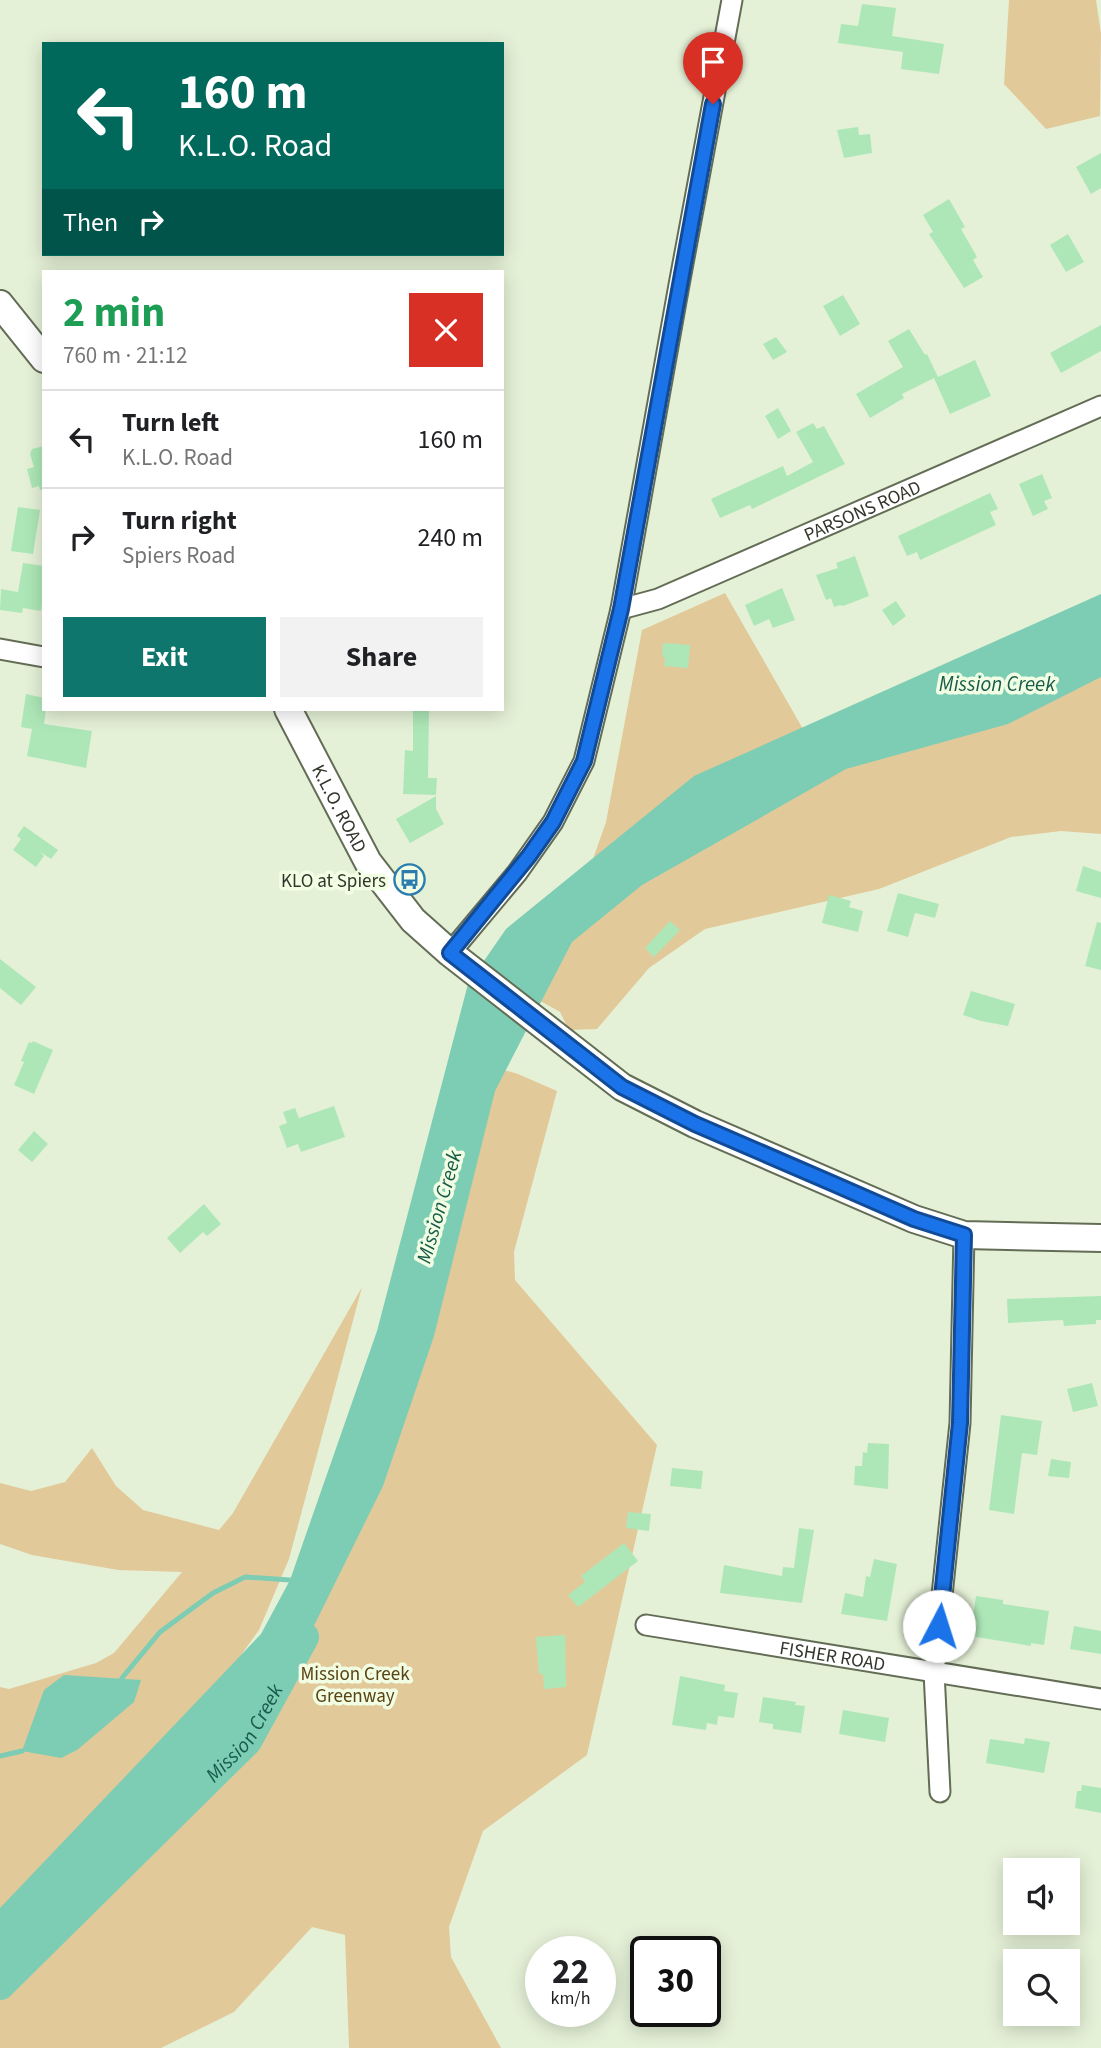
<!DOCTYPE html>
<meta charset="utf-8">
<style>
:root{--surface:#fff;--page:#f2f2f2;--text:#202124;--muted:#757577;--line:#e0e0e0;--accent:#0f766e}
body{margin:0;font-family:"Source Sans 3",sans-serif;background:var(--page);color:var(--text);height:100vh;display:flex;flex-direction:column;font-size:26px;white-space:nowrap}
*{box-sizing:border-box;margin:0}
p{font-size:23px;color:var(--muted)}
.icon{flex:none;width:38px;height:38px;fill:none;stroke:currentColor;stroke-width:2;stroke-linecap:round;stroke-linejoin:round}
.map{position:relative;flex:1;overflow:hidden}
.drawer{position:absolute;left:42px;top:270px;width:462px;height:441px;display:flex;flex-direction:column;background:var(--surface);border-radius:0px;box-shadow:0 4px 18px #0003}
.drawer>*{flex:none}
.top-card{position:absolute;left:42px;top:42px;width:462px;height:214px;border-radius:0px;box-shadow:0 4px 18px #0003;background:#00695c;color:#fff;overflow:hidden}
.tools{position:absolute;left:1003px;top:1858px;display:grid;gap:14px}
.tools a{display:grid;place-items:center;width:77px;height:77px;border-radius:0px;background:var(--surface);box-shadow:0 4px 18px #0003;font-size:35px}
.speed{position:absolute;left:525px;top:1936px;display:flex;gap:14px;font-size:35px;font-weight:700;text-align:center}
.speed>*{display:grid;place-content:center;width:91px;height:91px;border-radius:50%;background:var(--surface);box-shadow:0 4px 18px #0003;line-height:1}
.speed small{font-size:18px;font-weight:400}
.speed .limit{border:4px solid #111;border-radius:10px;background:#fff;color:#111}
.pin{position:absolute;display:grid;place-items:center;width:60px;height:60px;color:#fff;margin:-72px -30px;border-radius:50% 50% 50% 0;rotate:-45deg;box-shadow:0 0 7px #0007}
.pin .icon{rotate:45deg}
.me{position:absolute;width:77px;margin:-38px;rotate:5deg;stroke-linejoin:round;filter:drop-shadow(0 0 5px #0008)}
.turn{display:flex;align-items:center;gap:24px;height:147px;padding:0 21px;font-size:32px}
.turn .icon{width:91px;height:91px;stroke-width:2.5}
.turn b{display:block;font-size:49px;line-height:60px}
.then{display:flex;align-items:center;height:66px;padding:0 21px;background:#0003;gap:14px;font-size:26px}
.round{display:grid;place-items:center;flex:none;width:74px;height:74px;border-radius:0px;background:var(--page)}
.headline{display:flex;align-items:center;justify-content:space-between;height:119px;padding:0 21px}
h1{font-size:42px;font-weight:700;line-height:52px;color:#1e9e55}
.button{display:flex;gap:14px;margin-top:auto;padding:14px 21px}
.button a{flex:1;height:80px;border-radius:0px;background:var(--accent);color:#fff;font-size:28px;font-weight:700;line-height:80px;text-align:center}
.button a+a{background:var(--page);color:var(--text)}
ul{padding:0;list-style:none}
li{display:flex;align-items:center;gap:21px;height:98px;padding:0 21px;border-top:2px solid var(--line)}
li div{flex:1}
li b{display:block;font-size:26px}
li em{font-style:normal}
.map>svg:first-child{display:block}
</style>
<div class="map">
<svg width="1101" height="2048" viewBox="0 0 1101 2048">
<rect width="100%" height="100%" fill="#e5f1d7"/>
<!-- green -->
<g fill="#e2c99a">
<polygon points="1009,0 1096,0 1101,33 1100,116 1046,129 1004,84"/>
<polygon points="725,593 819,757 1101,615 1101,834 1061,831 1011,837 879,889 705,929 649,968 597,1029 569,1030 560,1012 507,982 593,859 606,822 642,630"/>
<polygon points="450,1054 518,1074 557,1091 514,1252 515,1280 657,1445 587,1755 483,1831 449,1927 451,1957 501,2048 349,2048 345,1935 312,1927 234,2012 161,2048 0,2048 0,1936 167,1765 305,1573 415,1212"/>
<polygon points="362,1287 289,1559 259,1630 212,1695 0,1912 0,1687 9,1689 96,1663 114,1653 182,1572 118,1570 32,1555 0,1544 0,1483 31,1491 65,1482 92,1448 116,1486 143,1510 219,1530 233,1513"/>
</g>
<!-- water -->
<g fill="#7ccdb4">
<polygon points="1101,594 1101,677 1008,724 846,769 642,885 572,942 495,1091 434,1336 383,1486 302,1650 188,1794 50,1926 0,1982 0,1908 261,1634 290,1580 377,1331 468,984 506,929 694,776"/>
<polygon points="64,1675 141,1680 134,1702 77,1750 61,1758 22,1751 44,1690"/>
</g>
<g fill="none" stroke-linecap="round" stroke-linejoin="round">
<!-- stream -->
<g stroke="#7ccdb4" stroke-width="5">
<polyline points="122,1678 160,1632 213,1593 245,1577 290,1580"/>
<polyline points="0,1756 22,1751"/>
</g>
<!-- river -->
<path stroke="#7ccdb4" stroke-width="30" id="s1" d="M0 1985 247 1741 304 1637"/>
</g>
<!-- building -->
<g fill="#ade7b7">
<polygon points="862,4 896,8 892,36 944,44 939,74 901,69 903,52 838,43 841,24 858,26"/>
<polygon points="858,127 859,135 870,134 872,153 844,158 837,130"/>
<polygon points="1101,153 1101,188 1091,194 1076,167"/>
<polygon points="949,199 965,227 961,229 977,257 973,260 983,277 964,288 929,234 933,232 923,215"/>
<polygon points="1068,234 1084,262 1066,272 1050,245"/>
<polygon points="843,295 860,324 840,336 823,306"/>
<polygon points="1101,325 1101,351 1061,373 1050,353"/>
<polygon points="909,329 925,355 927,354 938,377 975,360 991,396 950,414 934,378 902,394 904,398 870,418 856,394 903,367 888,341"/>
<polygon points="776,337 787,352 773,360 763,344"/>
<polygon points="778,408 791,431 778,439 765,416"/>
<polygon points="813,423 817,429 824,426 845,464 752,509 750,505 720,518 711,499 783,466 787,476 813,462 796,432"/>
<polygon points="44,446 44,489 40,490 39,486 32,488 27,469 34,467 30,454 32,449"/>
<polygon points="1042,474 1052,498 1044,501 1048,509 1033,516 1019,484"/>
<polygon points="990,493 998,509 990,512 996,525 920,560 917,552 907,556 898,536"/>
<polygon points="18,507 40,510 33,554 11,551"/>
<polygon points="855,556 869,596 843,606 840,605 834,607 831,598 826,600 816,575 838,568 836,563"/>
<polygon points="23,563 44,566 44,592 41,611 23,608 22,613 0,610 1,589 18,592"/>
<polygon points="782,588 795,620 773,628 769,619 754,626 745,605"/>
<polygon points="896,601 906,616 893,626 882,610"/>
<polygon points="663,643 690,645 688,668 664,666 665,657 662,657"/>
<polygon points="26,694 44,698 44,709 46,709 44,724 92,731 86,768 27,756 32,729 21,727"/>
<polygon points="413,709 429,709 428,778 437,778 436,795 403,794 405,750 413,751"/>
<polygon points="436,796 436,809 444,824 410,843 396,819"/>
<polygon points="24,826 58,850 51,859 40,852 44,856 36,867 13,850 21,839 17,836"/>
<polygon points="1083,866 1101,872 1101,898 1076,891"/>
<polygon points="898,893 939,904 935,918 915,913 908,937 887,931"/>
<polygon points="829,895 851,901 849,907 863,911 858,932 822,923"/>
<polygon points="670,921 680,930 654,957 645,948"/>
<polygon points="1097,922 1101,923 1101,970 1085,966"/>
<polygon points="0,959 36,987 21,1005 0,988"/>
<polygon points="971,991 1015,1004 1008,1026 981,1021 963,1015"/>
<polygon points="33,1041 53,1050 34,1094 14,1085 24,1062 21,1061 29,1042 32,1043"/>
<polygon points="334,1106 345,1137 301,1152 298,1144 287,1148 279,1126 287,1123 283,1112 295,1108 299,1118"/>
<polygon points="34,1131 48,1144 32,1162 18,1150"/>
<polygon points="204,1204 221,1224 207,1236 203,1232 180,1253 167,1238"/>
<polygon points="1101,1296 1101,1320 1096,1320 1096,1324 1064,1326 1063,1320 1008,1323 1007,1299"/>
<polygon points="1092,1383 1098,1406 1073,1412 1067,1389"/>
<polygon points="1001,1415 1042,1421 1037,1455 1022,1453 1014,1514 989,1510"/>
<polygon points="868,1443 889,1444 888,1489 854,1485 855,1466 862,1466 863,1452 867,1453"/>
<polygon points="1051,1459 1071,1462 1069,1478 1048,1476"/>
<polygon points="672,1468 703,1471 701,1489 670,1486"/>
<polygon points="628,1512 651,1514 649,1531 626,1528"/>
<polygon points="799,1528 814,1530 802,1603 720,1593 724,1565 782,1576 783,1567 794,1568"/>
<polygon points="624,1543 638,1561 578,1607 568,1595 585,1582 581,1576"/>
<polygon points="874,1559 897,1564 887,1621 841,1614 845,1593 863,1597 866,1576 870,1577"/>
<polygon points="976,1596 1003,1600 1003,1604 1049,1611 1044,1645 1031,1643 1031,1646 970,1636"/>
<polygon points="1074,1626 1101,1631 1101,1654 1070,1649"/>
<polygon points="565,1635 566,1687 544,1689 543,1674 539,1674 536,1637"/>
<polygon points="680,1676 725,1685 724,1691 738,1693 734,1718 718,1716 717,1725 707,1723 706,1730 672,1725"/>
<polygon points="763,1697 796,1702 795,1705 805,1706 801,1733 773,1729 773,1724 759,1722"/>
<polygon points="843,1710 889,1718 885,1742 839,1734"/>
<polygon points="1025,1738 1050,1742 1044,1773 986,1763 990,1739 1024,1744"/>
<polygon points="1082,1785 1101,1788 1101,1813 1075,1808 1077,1791 1081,1791"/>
</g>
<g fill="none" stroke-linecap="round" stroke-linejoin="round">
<defs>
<g id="minor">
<path id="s2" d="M621 609 658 599 1101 406"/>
<polyline points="0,649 44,657"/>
<polyline points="450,953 517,873 553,822 584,761 621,609 679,285 732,0"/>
<path id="s3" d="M646 1625 1101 1699"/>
<polyline points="940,1792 934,1672 960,1423 964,1235"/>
</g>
<g id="secondary">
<polyline points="0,304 44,359"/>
<path id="s4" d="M288 709 368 862 413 920 450 953 622 1087 695 1124 914 1219 964 1235 1101 1238"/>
</g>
</defs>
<!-- minor casing -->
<use href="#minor" stroke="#636d56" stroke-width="23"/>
<!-- secondary casing -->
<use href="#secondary" stroke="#636d56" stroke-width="30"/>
<!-- minor -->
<use href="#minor" stroke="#fff" stroke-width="19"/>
<!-- secondary -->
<use href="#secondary" stroke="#fff" stroke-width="26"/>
</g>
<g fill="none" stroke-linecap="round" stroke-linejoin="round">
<defs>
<polyline id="route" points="713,104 621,609 584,761 553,822 529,856 450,953 622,1087 695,1124 834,1184 914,1219 964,1235 960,1423 939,1626"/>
</defs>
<!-- route casing -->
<use href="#route" stroke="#114b97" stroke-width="18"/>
<!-- route -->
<use href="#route" stroke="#1a73e8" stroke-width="12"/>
</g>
<!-- icons -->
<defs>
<symbol id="bus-ring" viewBox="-11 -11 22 22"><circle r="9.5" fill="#f2fee4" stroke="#2c7dae" stroke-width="1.5"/><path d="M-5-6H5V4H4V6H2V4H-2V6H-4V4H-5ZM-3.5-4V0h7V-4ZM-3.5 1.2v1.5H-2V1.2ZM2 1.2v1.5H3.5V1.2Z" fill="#2c7dae"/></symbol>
</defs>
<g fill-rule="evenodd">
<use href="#bus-ring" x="392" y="862" width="35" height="35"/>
</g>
<g text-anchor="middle" stroke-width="7" stroke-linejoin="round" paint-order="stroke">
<!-- street labels -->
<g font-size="19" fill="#31352b" stroke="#f2fee4">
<text dy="7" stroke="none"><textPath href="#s2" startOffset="261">PARSONS ROAD</textPath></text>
<text dy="7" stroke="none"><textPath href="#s4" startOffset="112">K.L.O. ROAD</textPath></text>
<text dy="7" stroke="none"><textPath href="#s3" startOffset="189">FISHER ROAD</textPath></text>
</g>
<!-- poi labels -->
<g font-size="19" fill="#31352b" stroke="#f2fee4" text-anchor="end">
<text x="386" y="887">KLO at Spiers</text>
</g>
<!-- park labels -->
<g font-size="19" fill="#5a4313" stroke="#f2fee4">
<text x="355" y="1680">Mission Creek<tspan x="355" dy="22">Greenway</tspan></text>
</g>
<!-- water labels -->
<g font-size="21" font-style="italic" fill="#195b4a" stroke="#f2fee4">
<text x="997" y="691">Mission Creek</text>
<text transform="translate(439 1207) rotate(-74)" y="7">Mission Creek</text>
<text dy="7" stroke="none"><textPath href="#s1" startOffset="352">Mission Creek</textPath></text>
</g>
</g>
</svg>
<div class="tools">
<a><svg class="icon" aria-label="sound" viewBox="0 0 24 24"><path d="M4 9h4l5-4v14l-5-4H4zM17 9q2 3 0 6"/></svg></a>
<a><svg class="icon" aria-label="search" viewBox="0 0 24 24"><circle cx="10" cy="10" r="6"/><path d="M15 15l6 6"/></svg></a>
</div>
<div class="speed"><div>22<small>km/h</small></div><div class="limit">30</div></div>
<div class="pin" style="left:713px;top:104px;background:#d93025"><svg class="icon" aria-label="arrive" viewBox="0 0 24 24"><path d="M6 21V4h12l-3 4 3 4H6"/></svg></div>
<svg class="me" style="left:939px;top:1626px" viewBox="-20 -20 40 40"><circle r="19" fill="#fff"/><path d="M0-13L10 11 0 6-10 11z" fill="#1a73e8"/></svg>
<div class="top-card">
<div class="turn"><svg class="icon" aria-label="left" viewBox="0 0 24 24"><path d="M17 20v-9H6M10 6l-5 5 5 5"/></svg><div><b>160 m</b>K.L.O. Road</div></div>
<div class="then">Then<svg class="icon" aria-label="right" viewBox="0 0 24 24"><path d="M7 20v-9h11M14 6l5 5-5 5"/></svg></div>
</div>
<section class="drawer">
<div class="headline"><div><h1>2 min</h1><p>760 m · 21:12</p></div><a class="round" style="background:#d93025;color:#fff"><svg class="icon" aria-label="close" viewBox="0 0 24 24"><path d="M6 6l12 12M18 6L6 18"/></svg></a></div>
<ul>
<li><svg class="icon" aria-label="left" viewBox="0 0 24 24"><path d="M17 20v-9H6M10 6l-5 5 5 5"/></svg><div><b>Turn left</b><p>K.L.O. Road</p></div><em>160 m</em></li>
<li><svg class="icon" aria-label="right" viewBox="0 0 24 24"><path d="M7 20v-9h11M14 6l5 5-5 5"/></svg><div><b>Turn right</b><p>Spiers Road</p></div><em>240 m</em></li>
</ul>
<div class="button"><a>Exit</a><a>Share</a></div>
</section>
</div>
